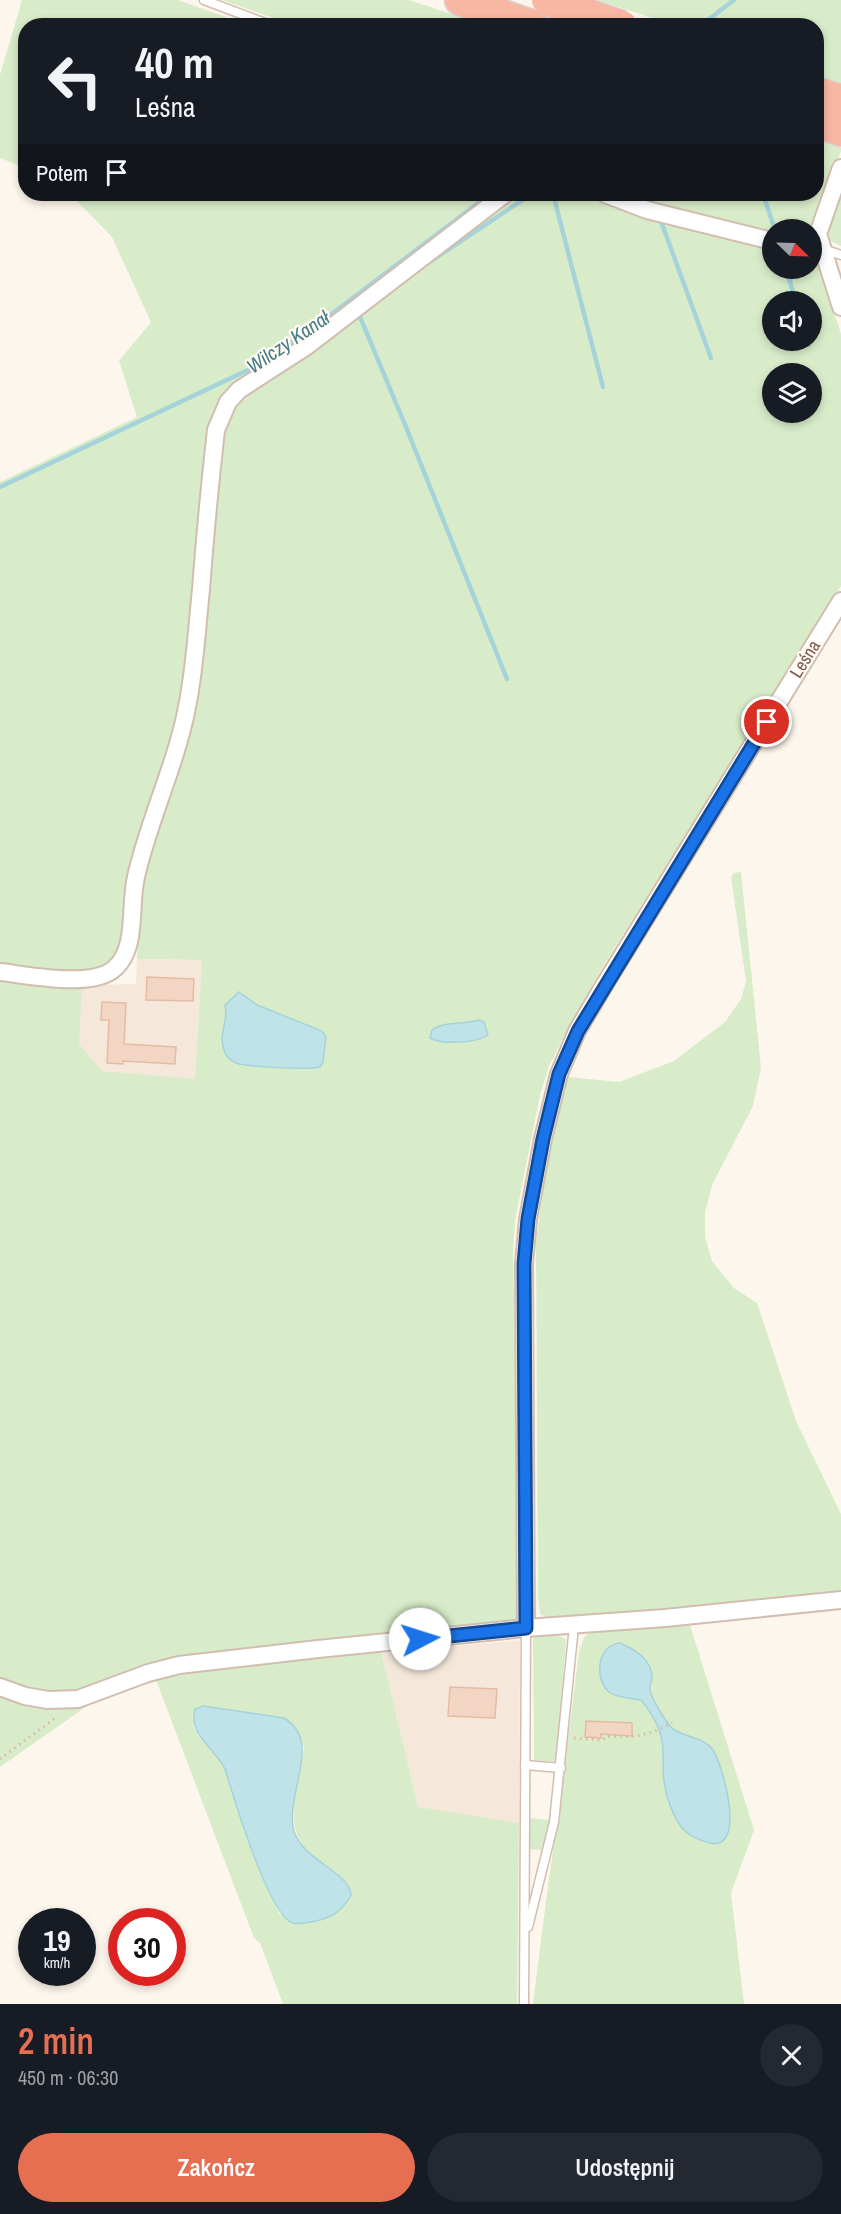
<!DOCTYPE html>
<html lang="pl">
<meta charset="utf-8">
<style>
:root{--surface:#171b24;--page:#242831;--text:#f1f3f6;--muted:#9ea1a6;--accent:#e76f51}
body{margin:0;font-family:"Archivo Narrow",sans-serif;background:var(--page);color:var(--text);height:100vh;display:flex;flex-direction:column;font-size:22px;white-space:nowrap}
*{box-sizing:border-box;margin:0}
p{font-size:20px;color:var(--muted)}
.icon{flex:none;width:33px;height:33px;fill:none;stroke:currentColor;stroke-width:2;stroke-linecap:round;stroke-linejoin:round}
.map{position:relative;height:2004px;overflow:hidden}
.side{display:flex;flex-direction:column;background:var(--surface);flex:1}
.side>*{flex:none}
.top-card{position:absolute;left:18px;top:18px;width:806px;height:183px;border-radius:24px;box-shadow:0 3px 9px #0003;background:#171b24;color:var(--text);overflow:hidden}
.needle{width:39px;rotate:113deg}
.tools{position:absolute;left:762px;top:219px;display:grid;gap:12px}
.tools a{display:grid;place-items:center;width:60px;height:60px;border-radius:50%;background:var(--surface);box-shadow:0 3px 9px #0003;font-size:30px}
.speed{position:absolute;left:18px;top:1908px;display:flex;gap:12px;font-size:30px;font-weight:700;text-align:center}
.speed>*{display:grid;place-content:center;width:78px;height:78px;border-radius:50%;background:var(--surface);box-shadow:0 3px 9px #0003;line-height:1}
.speed small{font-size:15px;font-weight:400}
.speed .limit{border:9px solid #d22;background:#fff;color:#111}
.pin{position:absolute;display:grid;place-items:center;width:51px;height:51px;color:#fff;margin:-26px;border:3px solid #fff;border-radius:50%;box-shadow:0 2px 6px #0007}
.me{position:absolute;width:66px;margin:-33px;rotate:85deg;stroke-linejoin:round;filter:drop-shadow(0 0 4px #0008)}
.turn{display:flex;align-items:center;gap:21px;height:126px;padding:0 18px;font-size:27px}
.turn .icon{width:78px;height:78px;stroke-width:2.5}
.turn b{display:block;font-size:42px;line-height:51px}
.then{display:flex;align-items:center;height:57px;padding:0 18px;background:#0003;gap:12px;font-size:22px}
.round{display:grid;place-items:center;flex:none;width:63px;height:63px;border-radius:32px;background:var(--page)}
.overview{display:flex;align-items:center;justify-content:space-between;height:102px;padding:0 18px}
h1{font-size:36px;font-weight:600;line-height:45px;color:var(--accent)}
.primary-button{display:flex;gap:12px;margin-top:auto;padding:12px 18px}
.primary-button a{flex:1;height:69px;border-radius:36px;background:var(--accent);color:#fff;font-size:24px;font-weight:600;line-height:69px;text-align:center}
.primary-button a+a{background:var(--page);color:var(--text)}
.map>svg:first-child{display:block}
</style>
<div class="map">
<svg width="841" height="2004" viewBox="0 0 841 2004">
<rect width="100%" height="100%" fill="#fdf6ec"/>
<!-- residential -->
<g fill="#f5e8da">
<polygon points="137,959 202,960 195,1080 102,1071 78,1044 82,985 136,984"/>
<polygon points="520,1640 519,1823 418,1808 382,1653"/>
</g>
<!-- green -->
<g fill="#d8ecc9" fill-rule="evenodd">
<polygon points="22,0 178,0 248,25 26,26 25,168 0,158 0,75"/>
<polygon points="222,0 409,0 485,25 293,25"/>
<polygon points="598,0 841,0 841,83 816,74 816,26 673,25"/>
<polygon points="816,140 841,148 841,151 810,229 772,230 772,234 670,208 627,194 816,194"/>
<polygon points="841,187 841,246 831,241 827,233"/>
<path d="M70 194H497L346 309 228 392 180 711 123 934C120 943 117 953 110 960 89 983 28 969 0 966V482L137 417 119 361 151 322 112 237Z"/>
<path d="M516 194H592L610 205 772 248V268H812L813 257 818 263 841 334V586L602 968 565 1034 549 1066 540 1095 515 1221 513 1253 516 1378 517 1621 511 1623 160 1663 64 1693 52 1694 0 1682V980L82 985 79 1044 102 1071 195 1079 202 960 137 959 142 871 175 779 222 432 229 416 240 398 478 219ZM772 302H812V340H772ZM772 374H812V412H772Z"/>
<polygon points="741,872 761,1068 753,1106 712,1185 705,1212 705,1237 712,1261 734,1288 757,1303 796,1421 841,1514 841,1592 619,1616 551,1620 540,1614 538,1598 536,1242 544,1180 555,1127 568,1077 619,1082 674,1061 725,1022 741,999 746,981 731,877 734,873"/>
<path d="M690 1625 754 1830 731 1893 744 2004H533C547 1887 565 1770 579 1652L584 1637 592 1631Z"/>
<polygon points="553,1634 566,1639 557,1762 534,1760 533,1639 537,1635"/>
<path d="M381 1650 418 1807 519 1823 517 2004H283L260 1943 254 1938 156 1680 177 1675ZM203 1706 284 1718 304 1747C299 1786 279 1827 313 1858 320 1864 329 1869 337 1873L280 1915 259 1868 225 1769 219 1757 199 1737 194 1726 195 1709Z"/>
<polygon points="0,1695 35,1705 87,1706 0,1767"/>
<polygon points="529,1818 550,1820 543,1850 529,1849"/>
</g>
<!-- water -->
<g fill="#bfe3e8" stroke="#a5d3da" stroke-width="1.5">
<path d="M239 992 257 1005 322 1031 326 1037 323 1062 320 1067C309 1070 247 1067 236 1063 231 1061 226 1056 224 1050 218 1032 229 1023 225 1005Z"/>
<path d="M479 1020 484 1022 488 1035C477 1043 442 1045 430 1038L432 1030C444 1021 464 1025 479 1020Z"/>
<path d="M619 1643C634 1648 652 1660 652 1677 652 1682 649 1685 650 1690 651 1698 665 1720 670 1726 678 1737 704 1736 713 1750 723 1765 747 1851 710 1843 702 1841 691 1837 685 1831 674 1821 666 1796 664 1781 662 1766 665 1750 661 1736 658 1724 649 1709 641 1700 631 1698 617 1698 609 1692 594 1679 597 1646 619 1643Z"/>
<path d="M203 1706 284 1718C324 1742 284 1794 294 1831 303 1861 350 1872 351 1895 343 1910 333 1917 316 1921 309 1922 299 1925 293 1923 269 1917 233 1795 225 1769 215 1748 188 1735 195 1709Z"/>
</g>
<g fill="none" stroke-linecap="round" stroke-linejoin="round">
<!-- stream -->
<g stroke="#a5d3da" stroke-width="4.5">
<polyline points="700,26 734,0"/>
<polyline points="553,194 603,387"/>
<polyline points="651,194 653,200"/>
<polyline points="763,194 774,227"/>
<polyline points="662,224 711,358"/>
<polyline points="425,265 524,199 529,194"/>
<polyline points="786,268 796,302"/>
<polyline points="358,312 406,427 507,679"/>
<polyline points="807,340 808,345"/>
<polyline points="0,487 261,364 333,313 490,194"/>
</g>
</g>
<!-- building -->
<g fill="#f3d5c3" stroke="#e6bba3" stroke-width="1.5">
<polygon points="147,977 194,979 193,1001 146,1000"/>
<polygon points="102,1002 126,1003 124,1044 176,1047 175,1064 123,1061 123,1064 107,1063 109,1020 101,1020"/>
<polygon points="450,1687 497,1689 495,1718 448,1716"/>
<polygon points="586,1721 632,1723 632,1736 601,1734 601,1738 585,1737"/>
</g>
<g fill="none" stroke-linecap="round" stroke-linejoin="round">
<defs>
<g id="lane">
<polyline points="204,0 273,26"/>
<polyline points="823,249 841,255"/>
<polyline points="525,1765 561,1768"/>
<polyline points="528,1927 554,1822 574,1626"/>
<polyline points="524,2004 526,1628"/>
</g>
<g id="street">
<polyline points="841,168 818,234 841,307"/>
<polyline points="605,194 647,210 772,241"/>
<path d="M0 972C29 975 93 989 115 968 138 947 129 905 136 877 149 819 176 765 187 707 195 668 197 628 201 589 205 536 210 483 216 430L228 402 239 390 307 346 505 194"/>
<polyline points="526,1628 524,1264 528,1219 543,1139 559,1074 577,1031 606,982 841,601"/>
<polyline points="0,1687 25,1696 48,1700 78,1699 148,1673 179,1665 318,1649 526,1628 665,1618 841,1600"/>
</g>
<g id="highway">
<polyline points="460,0 534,26"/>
<polyline points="816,92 841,100"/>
<polyline points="816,122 841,131"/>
</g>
</defs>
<!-- lane casing -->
<use href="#lane" stroke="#d1beb0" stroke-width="11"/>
<!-- street casing -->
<use href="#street" stroke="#d1beb0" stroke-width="20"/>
<!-- highway casing -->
<use href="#highway" stroke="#dad1cd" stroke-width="33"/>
<!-- path -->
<g stroke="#d9b8a5" stroke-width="3" stroke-dasharray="1.5 4.5" stroke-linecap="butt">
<path d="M574 1738 603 1740 606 1736C632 1738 649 1736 672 1723"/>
<polyline points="0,1759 58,1716"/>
</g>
<!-- lane -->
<use href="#lane" stroke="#fff" stroke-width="8"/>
<!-- street -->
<use href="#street" stroke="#fff" stroke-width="16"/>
<!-- highway -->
<use href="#highway" stroke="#f7b7a3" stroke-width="30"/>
<defs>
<polyline id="highway-bridge" points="547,0 622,26"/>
</defs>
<!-- highway-bridge casing -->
<use href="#highway-bridge" stroke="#dad1cd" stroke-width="33" stroke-linecap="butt"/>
<!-- highway-bridge -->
<use href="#highway-bridge" stroke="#f7b7a3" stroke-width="30"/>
</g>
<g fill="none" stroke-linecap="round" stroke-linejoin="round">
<defs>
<polyline id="route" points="420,1639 526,1628 524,1264 528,1219 543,1139 559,1074 578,1031 767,722"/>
</defs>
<!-- route casing -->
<use href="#route" stroke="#114b97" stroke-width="15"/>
<!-- route -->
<use href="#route" stroke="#1a73e8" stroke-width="10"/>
</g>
<g text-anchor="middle" stroke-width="4.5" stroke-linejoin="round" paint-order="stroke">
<!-- street labels -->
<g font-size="18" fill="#7a5c4d" stroke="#fffaf3">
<text transform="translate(805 659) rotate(-58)" y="6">Leśna</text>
</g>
<!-- water labels -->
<g font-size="20" font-style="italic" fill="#437c86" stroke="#fffaf3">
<text transform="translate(288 342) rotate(-34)" y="7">Wilczy Kanał</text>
</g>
</g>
</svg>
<div class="tools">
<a><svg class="needle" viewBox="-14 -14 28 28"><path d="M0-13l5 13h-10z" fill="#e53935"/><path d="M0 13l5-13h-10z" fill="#9ea1a6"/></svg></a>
<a><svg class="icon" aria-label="sound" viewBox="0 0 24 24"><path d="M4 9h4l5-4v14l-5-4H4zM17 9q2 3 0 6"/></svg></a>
<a><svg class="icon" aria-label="layers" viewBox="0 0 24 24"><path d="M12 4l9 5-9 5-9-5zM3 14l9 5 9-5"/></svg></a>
</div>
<div class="speed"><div>19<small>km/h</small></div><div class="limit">30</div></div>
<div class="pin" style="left:767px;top:722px;background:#d93025"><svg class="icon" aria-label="arrive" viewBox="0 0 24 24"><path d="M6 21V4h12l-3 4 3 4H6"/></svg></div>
<svg class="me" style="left:420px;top:1639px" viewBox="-20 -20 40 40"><circle r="19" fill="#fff"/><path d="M0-13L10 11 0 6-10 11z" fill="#1a73e8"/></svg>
<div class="top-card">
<div class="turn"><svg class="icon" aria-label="left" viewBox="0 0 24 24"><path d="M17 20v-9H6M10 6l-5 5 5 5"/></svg><div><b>40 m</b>Leśna</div></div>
<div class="then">Potem<svg class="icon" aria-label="arrive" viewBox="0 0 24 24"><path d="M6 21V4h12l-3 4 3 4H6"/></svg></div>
</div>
</div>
<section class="side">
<div class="overview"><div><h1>2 min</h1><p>450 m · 06:30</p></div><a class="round"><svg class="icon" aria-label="close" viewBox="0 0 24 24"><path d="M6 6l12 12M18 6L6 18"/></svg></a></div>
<div class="primary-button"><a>Zakończ</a><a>Udostępnij</a></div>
</section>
